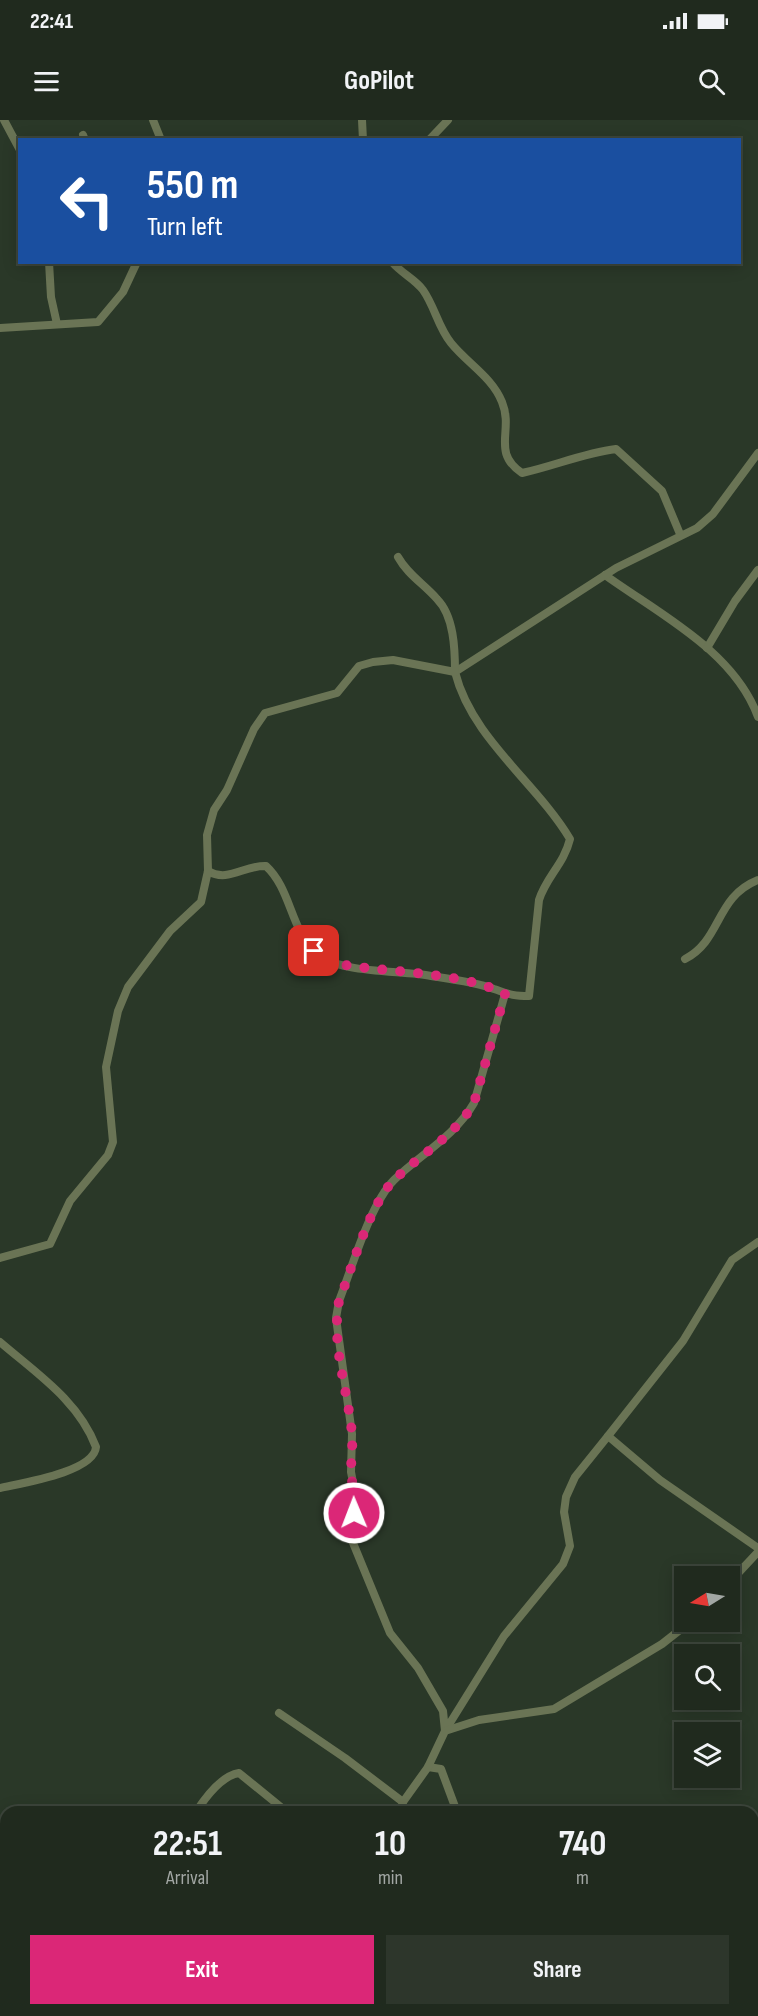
<!DOCTYPE html>
<style>
:root{--surface:#202a1e;--page:#2d362b;--text:#f1f3f6;--muted:#a2a7a4;--line:#3d463c;--accent:#db2777}
body{margin:0;font-family:"Sofia Sans Condensed",sans-serif;background:var(--page);color:var(--text);height:100vh;display:flex;flex-direction:column;font-size:22px;white-space:nowrap}
*{box-sizing:border-box;margin:0}
p{font-size:20px;color:var(--muted)}
.icon{flex:none;width:33px;height:33px;fill:none;stroke:currentColor;stroke-width:2;stroke-linecap:round;stroke-linejoin:round}
.map{position:relative;flex:1;overflow:hidden}
.panel{position:absolute;left:0px;top:1686px;width:759px;height:210px;display:flex;flex-direction:column;background:var(--surface);border-radius:18px 18px 0 0;box-shadow:0 3px 15px #0003,0 0 0 2px var(--line)}
.panel>*{flex:none}
.banner{position:absolute;left:18px;top:18px;width:723px;height:126px;border-radius:0px;box-shadow:0 3px 15px #0003,0 0 0 2px var(--line);background:#1a4fa0;color:#fff;overflow:hidden}
.needle{width:39px;rotate:259deg}
.controls{position:absolute;left:674px;top:1446px;display:grid;gap:12px}
.controls a{display:grid;place-items:center;width:66px;height:66px;border-radius:0px;background:var(--surface);box-shadow:0 3px 15px #0003,0 0 0 2px var(--line);font-size:30px}
.pin{position:absolute;display:grid;place-items:center;width:51px;height:51px;color:#fff;margin:-26px;border-radius:12px;box-shadow:0 3px 9px #0006}
.me{position:absolute;width:66px;margin:-33px;rotate:359deg;stroke-linejoin:round;filter:drop-shadow(0 0 4px #0008)}
.turn{display:flex;align-items:center;gap:21px;height:126px;padding:0 30px;font-size:27px}
.turn .icon{width:78px;height:78px;stroke-width:2.5}
.turn b{display:block;font-size:42px;line-height:51px}
.eta{display:flex;justify-content:space-evenly;align-items:center;height:102px;text-align:center}
.eta b{font-size:36px;font-weight:700;line-height:42px}
.primary-button{display:flex;gap:12px;margin-top:auto;padding:12px 30px}
.primary-button a{flex:1;height:69px;border-radius:0px;background:var(--accent);color:#fff;font-size:24px;font-weight:700;line-height:69px;text-align:center}
.primary-button a+a{background:var(--page);color:var(--text)}
.status{display:flex;justify-content:space-between;align-items:center;height:42px;padding:0 30px;background:var(--surface);direction:ltr}
.status svg{height:16px;fill:currentColor}
header{display:flex;justify-content:space-between;align-items:center;height:78px;padding:0 30px;background:var(--surface);font-size:27px;font-weight:700}
.map>svg:first-child{display:block}
</style>
<div class="status"><b>22:41</b><svg viewBox="0 0 49 12"><path d="M0 12V9h3v3zM5 12V6h3v6zM10 12V3h3v9zM15 12V0h3v12zM26 1h20v11H26zM47 4h2v5h-2z"/></svg></div>
<header><svg class="icon" aria-label="menu" viewBox="0 0 24 24"><path d="M4 6h16M4 12h16M4 18h16"/></svg>GoPilot<svg class="icon" aria-label="search" viewBox="0 0 24 24"><circle cx="10" cy="10" r="6"/><path d="M15 15l6 6"/></svg></header>
<div class="map">
<svg width="758" height="1896" viewBox="0 0 758 1896">
<rect width="100%" height="100%" fill="#2a3828"/>
<g fill="none" stroke-linecap="round" stroke-linejoin="round">
<!-- minor -->
<g stroke="#6a7455" stroke-width="8">
<polyline points="4,0 20,30"/>
<polyline points="153,0 161,20"/>
<polyline points="362,0 363,20"/>
<polyline points="83,15 85,20"/>
<polyline points="429,20 448,0"/>
<polyline points="49,142 51,177 57,204"/>
<path d="M392 142C401 153 415 159 423 170 435 187 438 207 451 223 468 244 492 257 502 282 514 311 491 332 522 353 554 346 584 333 616 329L662 371 680 414"/>
<polyline points="0,208 98,202 123,172 137,142"/>
<path d="M605 455C659 494 734 531 758 597"/>
<polyline points="707,528 735,481 758,450"/>
<path d="M208 751C228 763 244 745 266 746 291 769 290 808 315 832 337 854 400 850 431 856 451 859 475 862 494 869 509 874 512 876 529 876L539 780C546 757 564 744 570 719 536 662 472 619 455 552L616 448 697 408 713 394 758 333"/>
<path d="M685 839C722 820 715 777 758 760"/>
<path d="M505 874 474 983C455 1016 421 1034 394 1060 370 1084 352 1148 339 1181L336 1198 352 1314 351 1352 356 1378 351 1418 390 1513 418 1548 443 1591 445 1611 504 1516 563 1444 570 1426 564 1392 566 1377 575 1357 608 1316"/>
<polyline points="758,1122 732,1140 683,1221 608,1316 660,1360 758,1428"/>
<path d="M0 1138 50 1124 70 1081 108 1035 113 1022 106 947 118 891 128 867 170 811 201 782 208 751 207 715 214 690 227 670 254 609 265 593 337 573 359 546 373 542 393 540 455 552C455 529 454 496 437 479 424 464 408 455 398 437"/>
<path d="M0 1222C36 1253 79 1281 96 1327 94 1352 22 1363 0 1368"/>
<polyline points="729,1463 758,1432"/>
<polyline points="279,1593 345,1638 403,1682"/>
<polyline points="428,1647 441,1649 457,1692"/>
<path d="M196 1692C205 1678 221 1656 239 1653L287 1692"/>
<polyline points="400,1692 403,1682 428,1647 445,1611 479,1600 554,1589 662,1524 690,1502"/>
<polyline points="753,1771 758,1772"/>
<polyline points="303,1890 304,1896"/>
<polyline points="163,1896 167,1890"/>
<polyline points="407,1896 408,1890"/>
</g>
<!-- highway -->
<g stroke="#b6cc7f" stroke-width="10">
<polyline points="0,1818 6,1821"/>
<polyline points="0,1838 6,1842"/>
<polyline points="95,1890 107,1896"/>
<polyline points="123,1890 137,1896"/>
</g>
</g>
<g fill="none" stroke-linecap="round" stroke-linejoin="round">
<!-- route -->
<path stroke="#db2777" stroke-width="10" stroke-dasharray="0 18" d="M314 831C332 846 353 846 376 849 415 853 470 856 505 874L474 983C455 1016 421 1034 394 1060 370 1084 352 1148 339 1181 331 1226 348 1270 352 1314 353 1327 351 1339 351 1352 352 1366 356 1377 354 1393"/>
</g>
</svg>
<div class="controls">
<a><svg class="needle" viewBox="-14 -14 28 28"><path d="M0-13l5 13h-10z" fill="#e53935"/><path d="M0 13l5-13h-10z" fill="#a2a7a4"/></svg></a>
<a><svg class="icon" aria-label="search" viewBox="0 0 24 24"><circle cx="10" cy="10" r="6"/><path d="M15 15l6 6"/></svg></a>
<a><svg class="icon" aria-label="layers" viewBox="0 0 24 24"><path d="M12 4l9 5-9 5-9-5zM3 14l9 5 9-5"/></svg></a>
</div>
<div class="pin" style="left:314px;top:831px;background:#d93025"><svg class="icon" aria-label="arrive" viewBox="0 0 24 24"><path d="M6 21V4h12l-3 4 3 4H6"/></svg></div>
<svg class="me" style="left:354px;top:1393px" viewBox="-20 -20 40 40"><circle r="17" fill="#db2777" stroke="#fff" stroke-width="3"/><path d="M0-11L8 9 0 5-8 9z" fill="#fff"/></svg>
<div class="banner">
<div class="turn"><svg class="icon" aria-label="left" viewBox="0 0 24 24"><path d="M17 20v-9H6M10 6l-5 5 5 5"/></svg><div><b>550 m</b>Turn left</div></div>
</div>
<section class="panel">
<div class="eta">
<div><b>22:51</b><p>Arrival</p></div>
<div><b>10</b><p>min</p></div>
<div><b>740</b><p>m</p></div>
</div>
<div class="primary-button"><a>Exit</a><a>Share</a></div>
</section>
</div>
